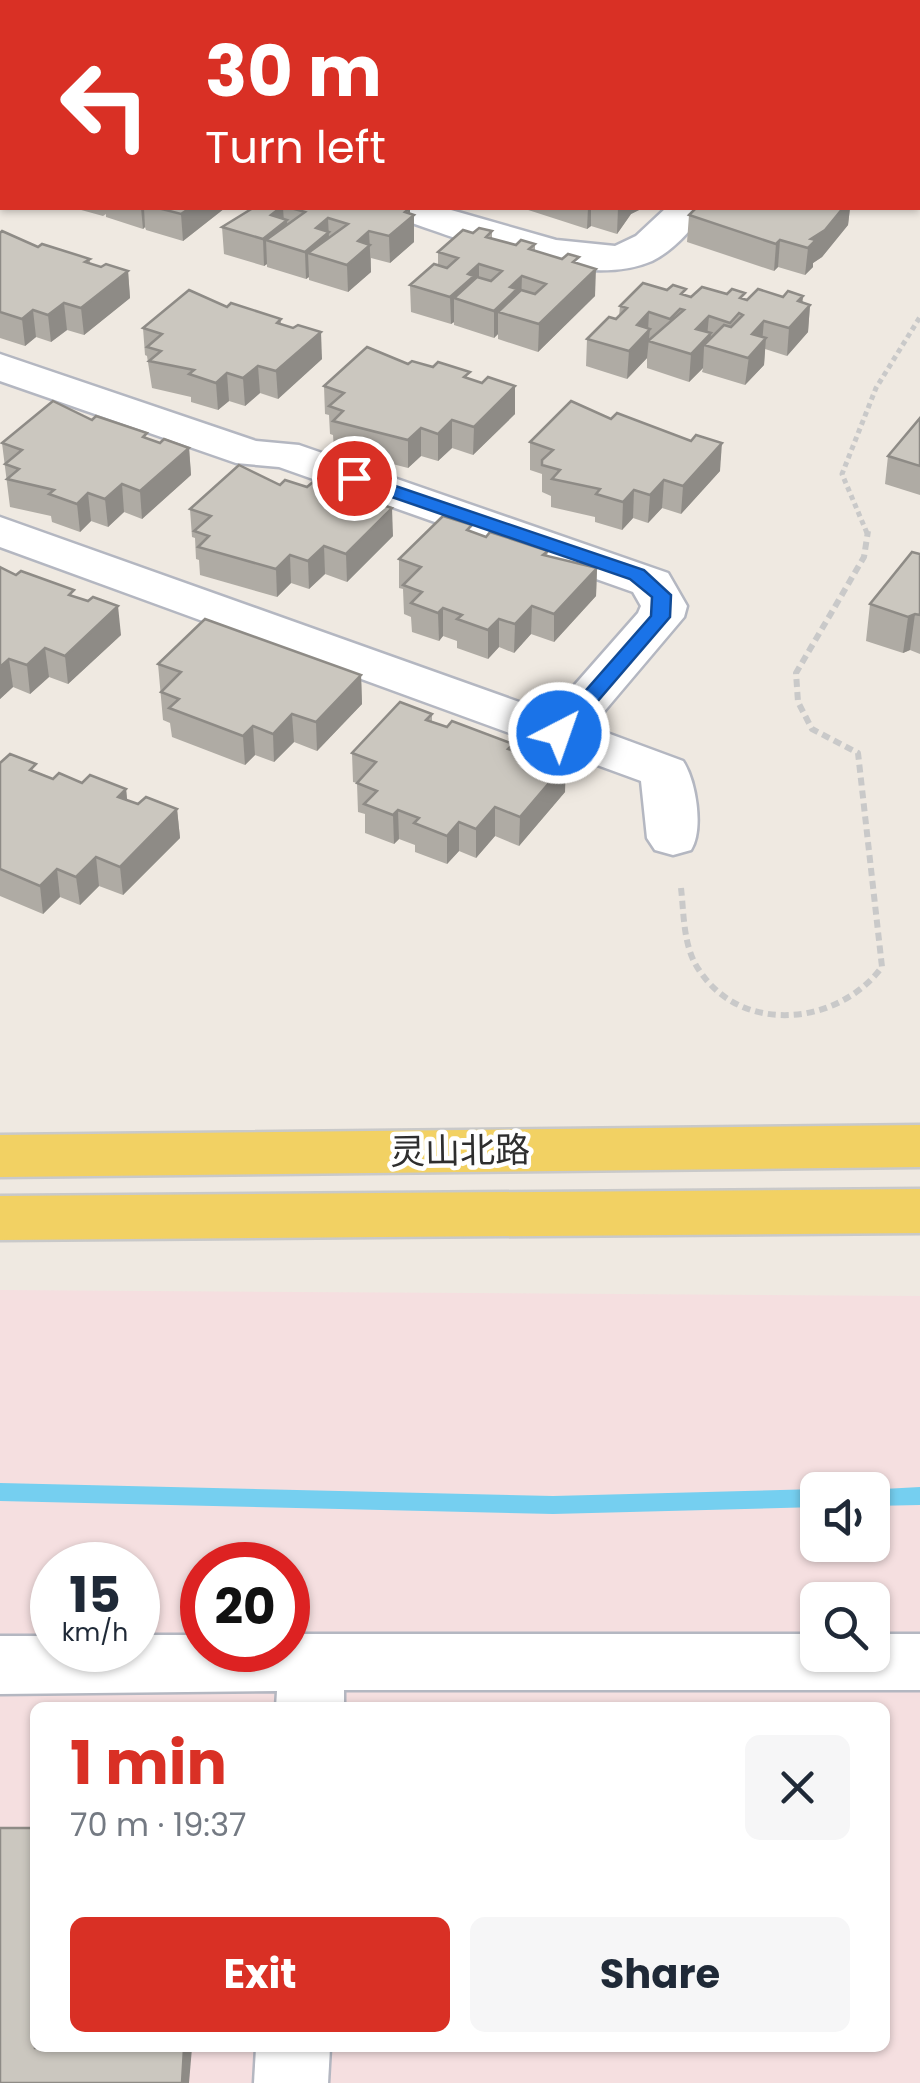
<!DOCTYPE html>
<meta charset="utf-8">
<style>
:root{--surface:#fff;--page:#f6f6f7;--text:#1f2937;--muted:#747a83;--accent:#d93025}
body{margin:0;font-family:Poppins,"Noto Sans SC",sans-serif;background:var(--page);color:var(--text);height:100vh;display:flex;flex-direction:column;font-size:38px;white-space:nowrap}
*{box-sizing:border-box;margin:0}
p{font-size:32px;color:var(--muted)}
.icon{flex:none;width:55px;height:55px;fill:none;stroke:currentColor;stroke-width:2;stroke-linecap:round;stroke-linejoin:round}
.map{position:relative;flex:1;overflow:hidden}
.details{position:absolute;left:30px;top:1702px;width:860px;height:350px;display:flex;flex-direction:column;background:var(--surface);border-radius:15px;box-shadow:0 2px 8px #0004}
.details>*{flex:none}
.guide{position:absolute;left:0px;top:0px;width:920px;height:210px;box-shadow:0 2px 8px #0004;background:#d93025;color:#fff;overflow:hidden}
.controls{position:absolute;left:800px;top:1472px;display:grid;gap:20px}
.controls a{display:grid;place-items:center;width:90px;height:90px;border-radius:15px;background:var(--surface);box-shadow:0 2px 8px #0004;font-size:50px}
.speed{position:absolute;left:30px;top:1542px;display:flex;gap:20px;font-size:50px;font-weight:700;text-align:center}
.speed>*{display:grid;place-content:center;width:130px;height:130px;border-radius:50%;background:var(--surface);box-shadow:0 2px 8px #0004;line-height:1}
.speed small{font-size:25px;font-weight:400}
.speed .limit{border:15px solid #d22;background:#fff;color:#111}
.pin{position:absolute;display:grid;place-items:center;width:85px;height:85px;color:#fff;margin:-42px;border:5px solid #fff;border-radius:50%;box-shadow:0 2px 10px #0007}
.me{position:absolute;width:110px;margin:-55px;rotate:41deg;stroke-linejoin:round;filter:drop-shadow(0 0 8px #0008)}
.turn{display:flex;align-items:center;gap:35px;height:210px;padding:0 40px;font-size:45px}
.turn .icon{width:130px;height:130px;stroke-width:2.5}
.turn b{display:block;font-size:70px;line-height:85px}
.round{display:grid;place-items:center;flex:none;width:105px;height:105px;border-radius:15px;background:var(--page)}
.overview{display:flex;align-items:center;justify-content:space-between;height:170px;padding:0 40px}
h1{font-size:60px;font-weight:700;line-height:75px;color:var(--accent)}
.button{display:flex;gap:20px;margin-top:auto;padding:20px 40px}
.button a{flex:1;height:115px;border-radius:15px;background:var(--accent);color:#fff;font-size:40px;font-weight:700;line-height:115px;text-align:center}
.button a+a{background:var(--page);color:var(--text)}
.map>svg:first-child{display:block}
</style>
<div class="map">
<svg width="920" height="2083" viewBox="0 0 920 2083">
<rect width="100%" height="100%" fill="#efe9e1"/>
<!-- medical -->
<path fill="#f5dfe0" fill-rule="evenodd" d="M0 1290 920 1296V2083H0ZM818 1490H872V1545H818ZM52 1565H138V1650H52ZM202 1565H288V1650H202ZM818 1600H872V1655H818ZM35 1708H885V2048H35Z"/>
<g fill="none" stroke-linecap="round" stroke-linejoin="round">
<!-- stream -->
<g fill="#75cff0" fill-rule="evenodd">
<polygon points="0,1483 553,1496 818,1489 822,1490 818,1490 818,1507 553,1514 0,1501"/>
<polygon points="920,1487 920,1505 872,1506 872,1490 865,1490"/>
</g>
<defs>
<g id="minor">
<rect x="0" y="78" width="2" height="23"/>
<path d="M385 208H444L556 240 615 246 636 236 666 208H708C695 226 673 251 652 261 581 292 461 238 391 216Z"/>
<path d="M0 354 256 441 299 445 668 573 687 606 684 617 591 727 683 761C696 781 704 829 691 850L673 855 655 850 647 838 641 781 0 547V517L550 713 638 613 641 606 633 592 279 467 236 463 0 381Z"/>
<polygon points="288,1634 818,1634 818,1655 872,1655 872,1634 920,1634 920,1690 344,1690 344,1708 276,1708 277,1691 0,1694 0,1636 52,1636 52,1650 138,1650 138,1635 202,1635 202,1650 288,1650"/>
<polygon points="256,2048 330,2048 328,2083 254,2083"/>
</g>
<g id="major">
<polygon points="920,1125 920,1167 0,1177 0,1135"/>
<polygon points="920,1189 920,1233 0,1240 0,1196"/>
</g>
</defs>
<!-- minor casing -->
<use href="#minor" stroke="#b4b7c1" stroke-width="5"/>
<!-- major casing -->
<use href="#major" stroke="#c9c9c9" stroke-width="5"/>
<!-- path-far1 -->
<g stroke="#c9c9c9" stroke-width="5" stroke-dasharray="5 4" stroke-linecap="butt">
<polyline points="909,0 915,2"/>
<polyline points="867,533 842,474 876,388 920,317"/>
</g>
<!-- path -->
<path stroke="#c9c9c9" stroke-width="6" stroke-dasharray="8 5" stroke-linecap="butt" d="M681 888C684 914 683 947 699 970 742 1036 839 1025 882 967L858 753 812 729 798 702 796 673 864 557 868 531"/>
<!-- minor -->
<use href="#minor" fill="#fff" fill-rule="evenodd"/>
<!-- major -->
<use href="#major" fill="#f2d163" fill-rule="evenodd"/>
</g>
<!-- wall -->
<g fill="#afaba4">
<polygon points="218,0 350,0 348,2 226,2"/>
<polygon points="587,0 624,0 620,2 597,2"/>
<polygon points="0,93 2,94 2,185 0,184"/>
<polygon points="74,208 225,208 183,241 146,230 145,227 143,229 106,217 106,214 103,216"/>
<polygon points="253,208 388,208 410,214 414,242 390,263 371,258 371,272 348,292 309,280 309,277 306,279 267,267 267,264 264,266 224,254 222,227"/>
<polygon points="522,208 643,208 631,214 617,234 591,226 587,229"/>
<polygon points="703,208 850,208 848,225 822,257 813,263 813,267 805,275 778,267 774,271 687,242 689,215"/>
<polygon points="492,231 492,238 516,245 535,244 535,251 578,264 595,296 538,352 498,339 498,334 494,338 454,325 454,322 451,324 411,312 410,285 438,265 438,252"/>
<polygon points="0,233 38,247 90,259 90,264 101,267 128,271 130,298 84,335 67,330 51,342 36,337 25,346 0,338"/>
<polygon points="686,296 747,300 803,296 802,302 810,305 808,332 787,356 765,349 764,365 745,385 702,372 703,368 689,382 647,368 647,358 627,379 586,366 587,339 619,316 620,306"/>
<polygon points="227,307 281,319 281,324 322,359 278,399 260,393 245,406 229,401 218,410 191,402 191,397 152,388 147,356 145,355 143,328"/>
<polygon points="408,364 482,383 515,386 515,414 473,455 452,448 438,461 421,456 408,468 334,449 333,435 330,434 329,415 325,414 324,386"/>
<polygon points="920,418 920,495 885,484 888,456"/>
<polygon points="92,420 160,443 189,448 191,475 142,519 124,512 108,527 91,521 80,532 52,522 51,516 10,507 2,443"/>
<polygon points="530,442 720,471 681,514 662,508 648,523 633,518 622,530 595,522 595,517 551,507 551,496 542,492 542,474 530,470"/>
<polygon points="280,485 345,492 346,501 393,536 347,582 325,574 309,589 291,583 277,597 200,575 199,560 196,559 195,538 192,537 190,509"/>
<polygon points="486,537 548,551 547,556 597,568 596,596 554,642 531,634 514,653 499,647 488,659 457,648 457,641 443,636 439,641 412,632 411,617 404,614 403,589 399,588 399,559"/>
<polygon points="920,554 920,654 910,650 903,653 866,641 870,604"/>
<polygon points="0,567 16,575 75,597 121,635 68,684 49,677 30,694 13,687 0,699"/>
<polygon points="158,664 361,675 362,704 317,751 294,742 274,762 255,755 245,765 172,737 170,723 163,720"/>
<polygon points="432,714 432,721 447,727 513,744 513,750 565,792 519,846 495,836 476,858 459,851 447,864 415,852 415,845 399,839 394,844 365,833 365,814 358,812 357,783 353,782 352,753"/>
<polygon points="0,763 37,773 53,779 126,789 127,800 138,804 177,809 180,838 123,895 99,886 80,905 60,897 43,914 0,896"/>
</g>
<!-- shaded-wall -->
<g fill="#8e8b86">
<rect x="318" y="0" width="13" height="2"/>
<polygon points="141,208 144,208 145,227 143,229"/>
<polygon points="190,208 225,208 183,241 181,214"/>
<polygon points="280,208 283,208 284,222 287,220 288,246 266,240 267,264 264,266 263,239 271,215"/>
<polygon points="410,208 410,218 414,215 414,242 390,263 389,236"/>
<polygon points="588,208 591,208 591,226 587,229"/>
<polygon points="618,208 643,208 631,214 617,234"/>
<polygon points="843,208 850,208 848,225 822,257 813,263 813,267 805,275 808,248 811,239"/>
<polygon points="328,218 330,259 308,253 309,277 306,279 305,252 316,228"/>
<polygon points="369,231 371,272 348,292 347,265 358,241"/>
<polygon points="780,240 778,267 774,271 776,244"/>
<polygon points="479,264 479,291 454,298 454,322 451,324 450,297 468,274"/>
<polygon points="596,269 595,296 538,352 539,324"/>
<polygon points="128,271 130,298 84,335 81,308"/>
<polygon points="522,276 521,303 498,312 498,334 494,338 494,311 510,287"/>
<polygon points="803,296 801,315 810,305 808,332 787,356 789,328 798,301"/>
<polygon points="64,303 67,330 51,342 48,315"/>
<polygon points="33,310 36,337 25,346 22,319"/>
<polygon points="649,312 648,331 650,329 647,358 627,379 629,351 637,325"/>
<polygon points="709,316 707,337 711,333 710,347 705,345 704,347 703,368 689,382 691,354 696,329"/>
<polygon points="764,321 762,343 766,338 764,365 745,385 752,334"/>
<polygon points="321,332 322,359 278,399 276,371"/>
<polygon points="258,366 260,393 245,406 243,378"/>
<polygon points="227,373 229,401 218,410 216,383"/>
<polygon points="515,386 515,414 473,455 474,427"/>
<polygon points="452,420 452,448 438,461 438,434"/>
<polygon points="421,428 421,456 408,468 408,440"/>
<polygon points="722,443 720,471 681,514 683,486"/>
<polygon points="189,448 191,475 142,519 140,491"/>
<polygon points="664,480 662,508 648,523 650,495"/>
<polygon points="122,484 124,512 108,527 105,499"/>
<polygon points="634,490 633,518 622,530 623,502"/>
<polygon points="88,493 91,521 80,532 77,504"/>
<polygon points="392,508 393,536 347,582 346,554"/>
<polygon points="324,546 325,574 309,589 308,561"/>
<polygon points="290,555 291,583 277,597 276,569"/>
<polygon points="597,568 596,596 554,642 554,614"/>
<polygon points="118,606 121,635 68,684 65,656"/>
<polygon points="532,606 531,634 514,653 515,624"/>
<polygon points="443,608 443,636 439,641 438,613"/>
<polygon points="915,614 910,650 903,653 908,617"/>
<polygon points="499,619 499,647 488,659 488,630"/>
<polygon points="45,648 49,677 30,694 27,665"/>
<polygon points="9,659 13,687 0,699 0,667"/>
<polygon points="361,675 362,704 317,751 316,722"/>
<polygon points="292,714 294,742 274,762 273,734"/>
<polygon points="253,726 255,755 245,765 243,736"/>
<polygon points="566,763 565,792 519,846 520,817"/>
<polygon points="126,789 129,818 118,797"/>
<polygon points="495,807 495,836 476,858 476,829"/>
<polygon points="177,809 180,838 123,895 120,867"/>
<polygon points="398,810 399,839 394,844 393,815"/>
<polygon points="459,822 459,851 447,864 447,836"/>
<polygon points="96,857 99,886 80,905 76,877"/>
<polygon points="57,869 60,897 43,914 40,886"/>
<polygon points="184,2048 192,2048 189,2083 182,2083"/>
</g>
<!-- building -->
<g fill="#cbc7bf" stroke="#8e8b86" stroke-width="2.5">
<polygon points="64,0 119,0 115,2 60,2"/>
<polygon points="407,0 520,0 529,2 406,2 408,0"/>
<polygon points="656,0 756,0 753,2 653,2"/>
<polygon points="0,93 2,94 2,120 0,120"/>
<polygon points="2,131 2,160 0,159 0,132"/>
<polygon points="158,208 190,208 181,214"/>
<polygon points="253,208 280,208 271,215 287,220 263,239 222,227"/>
<polygon points="291,208 410,208 405,212 414,215 389,236 369,231 358,241 370,245 347,265 308,253 348,224 328,218 316,228 329,232 305,252 266,240 305,212"/>
<polygon points="696,208 843,208 825,230 811,239 816,240 808,248 780,240 776,244 689,215"/>
<polygon points="479,228 492,231 486,237 516,245 521,240 535,244 529,249 562,259 568,254 579,257 573,262 596,269 539,324 498,312 521,290 535,294 546,284 522,276 510,287 517,289 494,311 454,298 477,277 491,281 502,271 479,264 468,274 474,276 450,297 410,285 434,264 447,268 458,258 438,252 463,230 473,233"/>
<polygon points="2,231 38,247 42,244 90,259 85,262 101,267 106,264 128,271 81,308 64,303 48,315 33,310 22,319 0,312 0,233"/>
<polygon points="643,283 667,290 673,285 686,289 681,294 691,297 702,287 727,294 732,289 745,293 740,298 747,300 758,289 783,297 788,291 803,296 798,301 810,305 789,328 764,321 752,334 766,338 748,358 704,345 724,325 731,327 743,315 739,313 730,323 709,316 696,329 711,333 691,354 648,341 684,310 680,309 670,319 649,312 637,325 650,329 629,351 587,339 609,317 616,319 627,308 620,306"/>
<polygon points="189,290 227,307 231,303 281,319 277,323 293,328 298,325 321,332 276,371 258,366 243,378 227,373 216,383 189,374 194,370 149,361 161,351 147,347 162,334 143,328"/>
<polygon points="367,347 408,364 412,361 433,367 438,362 470,372 464,377 482,383 488,377 515,386 474,427 452,420 438,434 421,428 408,440 333,421 343,411 329,406 344,393 324,386"/>
<polygon points="53,401 92,420 96,416 147,433 143,437 160,443 164,439 189,448 140,491 122,484 105,499 88,493 77,504 49,494 54,490 7,479 19,469 5,464 22,450 2,443"/>
<polygon points="571,401 611,419 617,413 691,441 696,435 722,443 683,486 664,480 650,495 634,490 623,502 596,494 600,489 552,479 560,470 542,465 542,460 553,450 530,442"/>
<polygon points="920,418 920,466 888,456"/>
<polygon points="239,465 280,485 285,480 307,487 313,482 345,492 339,498 357,505 364,499 392,508 346,554 324,546 308,561 290,555 276,569 198,547 209,536 194,531 211,516 190,509"/>
<polygon points="443,516 472,525 467,530 486,537 490,532 548,551 543,555 597,568 554,614 532,606 515,624 499,619 488,630 457,619 462,615 443,608 438,613 411,603 422,592 403,585 421,567 399,559"/>
<polygon points="912,552 920,554 920,615 915,614 908,617 870,604"/>
<polygon points="0,567 16,575 21,571 74,590 69,595 88,601 93,597 118,606 65,656 45,648 27,665 9,659 0,667"/>
<polygon points="205,619 361,675 316,722 292,714 273,734 253,726 243,736 169,708 179,699 161,692 181,672 158,664"/>
<polygon points="400,702 432,714 426,720 447,727 452,721 513,744 508,749 532,757 537,752 566,763 520,817 495,807 476,829 459,822 447,836 414,823 419,818 398,810 393,815 364,804 377,791 357,783 376,762 352,753"/>
<polygon points="10,754 36,764 30,770 53,779 59,773 82,783 90,775 126,789 118,797 138,804 146,797 177,809 120,867 96,857 76,877 57,869 40,886 0,869 0,763"/>
<polygon points="0,1828 35,1828 35,2048 184,2048 182,2083 0,2083"/>
</g>
<!-- route -->
<polygon fill="#1a73e8" stroke="#114b97" stroke-width="2.5" points="354,472 644,570 671,595 670,617 566,738 552,738 552,729 651,616 652,597 630,579 348,482 345,478"/>
<g text-anchor="middle" stroke-width="9" stroke-linejoin="round" paint-order="stroke">
<!-- street labels -->
<g font-size="35" fill="#2e2e2e" stroke="#fff">
<text transform="translate(460 1151) rotate(-1)" y="12">灵山北路</text>
</g>
</g>
</svg>
<div class="controls">
<a><svg class="icon" aria-label="sound" viewBox="0 0 24 24"><path d="M4 9h4l5-4v14l-5-4H4zM17 9q2 3 0 6"/></svg></a>
<a><svg class="icon" aria-label="search" viewBox="0 0 24 24"><circle cx="10" cy="10" r="6"/><path d="M15 15l6 6"/></svg></a>
</div>
<div class="speed"><div>15<small>km/h</small></div><div class="limit">20</div></div>
<div class="pin" style="left:354px;top:478px;background:#d93025"><svg class="icon" aria-label="arrive" viewBox="0 0 24 24"><path d="M6 21V4h12l-3 4 3 4H6"/></svg></div>
<svg class="me" style="left:559px;top:733px" viewBox="-20 -20 40 40"><circle r="17" fill="#1a73e8" stroke="#fff" stroke-width="3"/><path d="M0-11L8 9 0 5-8 9z" fill="#fff"/></svg>
<div class="guide">
<div class="turn"><svg class="icon" aria-label="left" viewBox="0 0 24 24"><path d="M17 20v-9H6M10 6l-5 5 5 5"/></svg><div><b>30 m</b>Turn left</div></div>
</div>
<section class="details">
<div class="overview"><div><h1>1 min</h1><p>70 m · 19:37</p></div><a class="round"><svg class="icon" aria-label="close" viewBox="0 0 24 24"><path d="M6 6l12 12M18 6L6 18"/></svg></a></div>
<div class="button"><a>Exit</a><a>Share</a></div>
</section>
</div>
